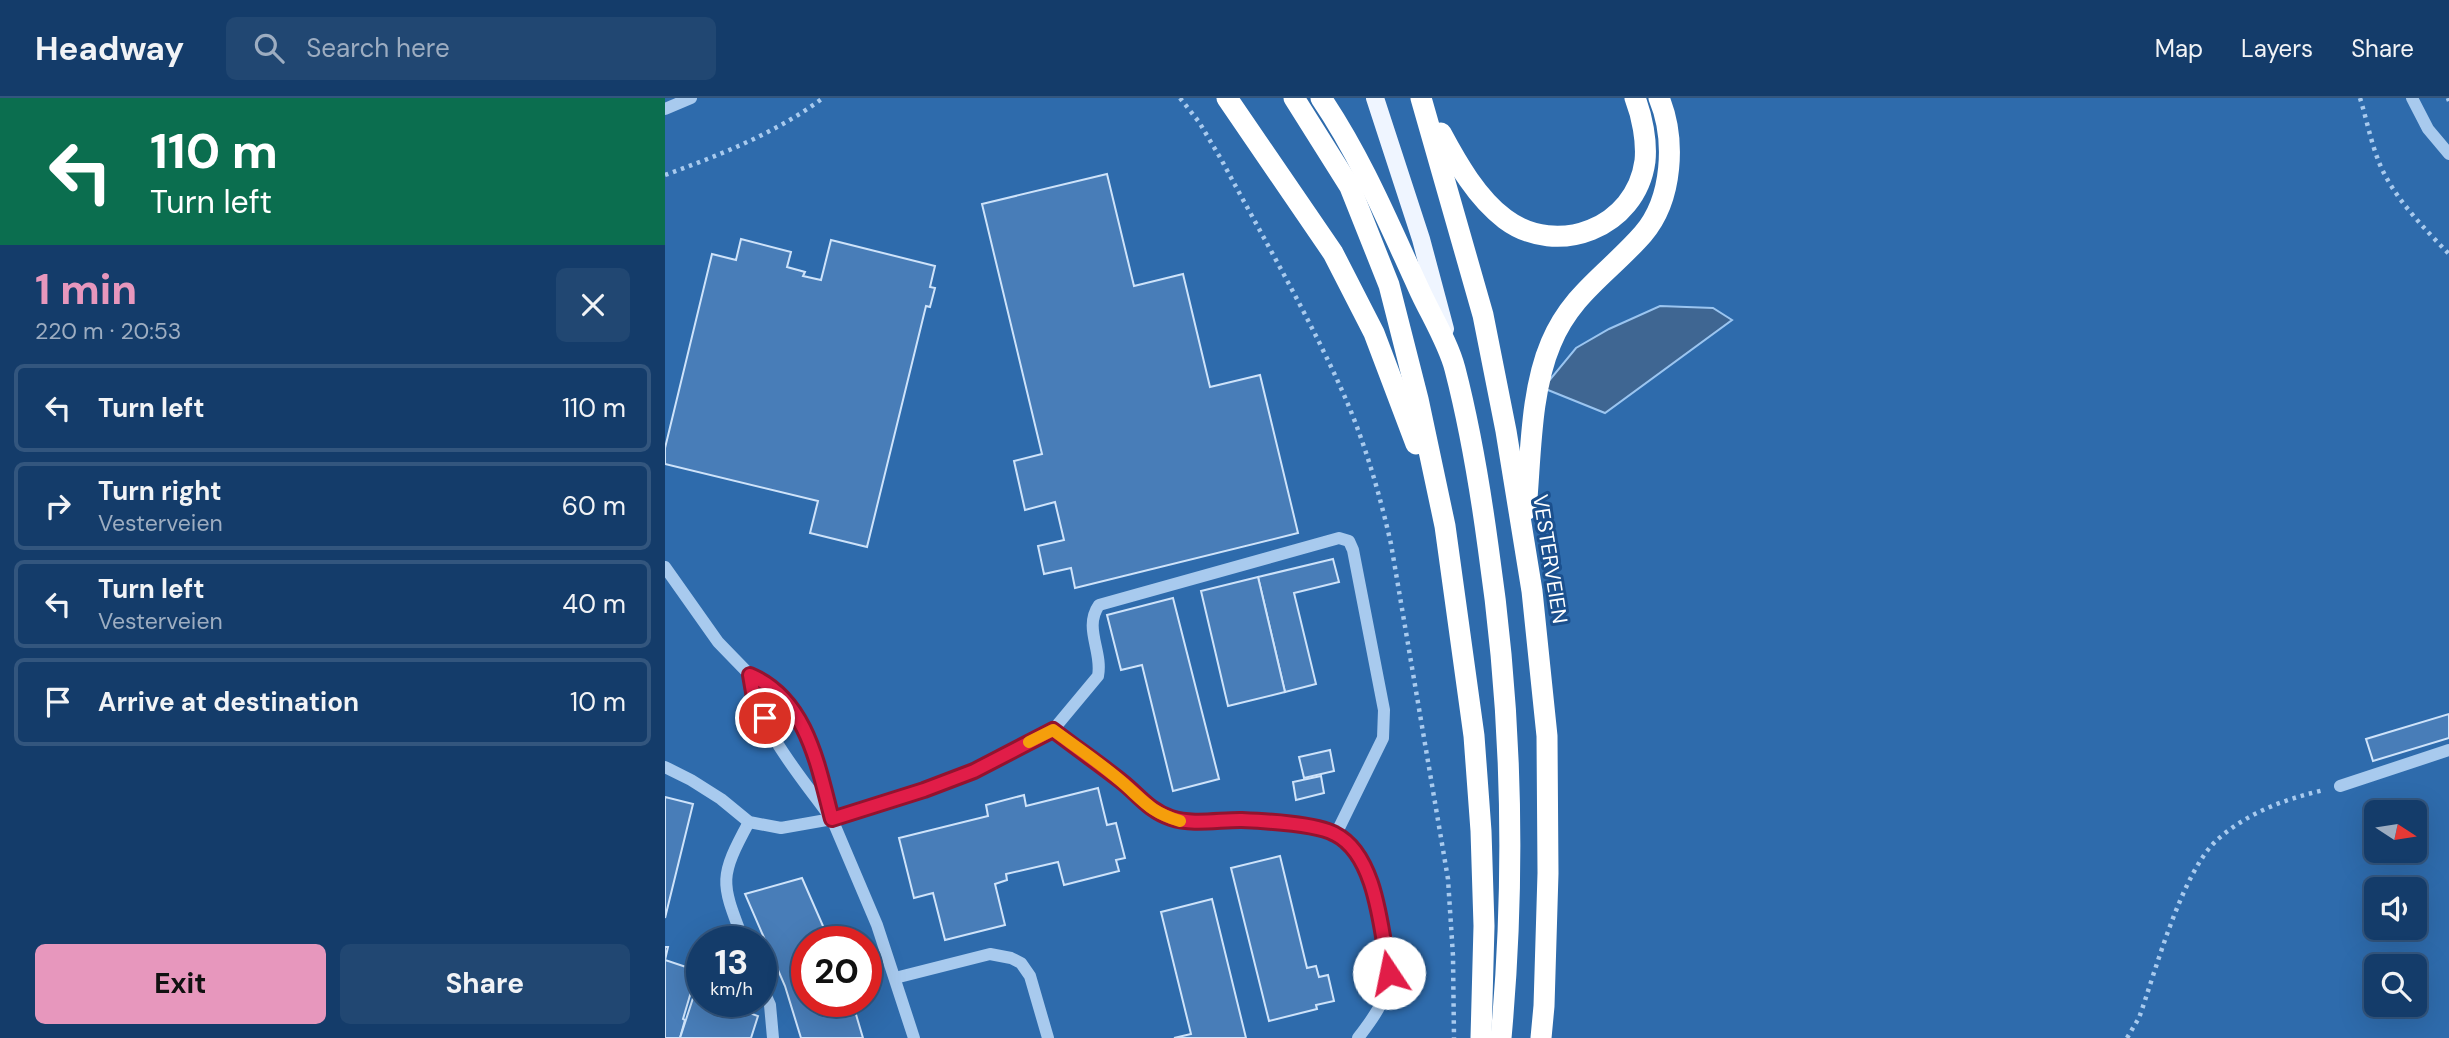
<!DOCTYPE html>
<meta charset="utf-8">
<style>
:root{--surface:#143c6a;--page:#214772;--text:#f1f3f6;--muted:#9dadc1;--line:#33567e;--accent:#e797bd}
body{margin:0;font-family:"DM Sans",sans-serif;background:var(--page);color:var(--text);height:100vh;display:flex;flex-direction:column;font-size:26px;white-space:nowrap}
*{box-sizing:border-box;margin:0}
p{font-size:23px;color:var(--muted)}
.icon{flex:none;width:38px;height:38px;fill:none;stroke:currentColor;stroke-width:2;stroke-linecap:round;stroke-linejoin:round}
.map{position:relative;flex:1;overflow:hidden}
.drawer{display:flex;flex-direction:column;background:var(--surface);width:665px}
.drawer>*{flex:none}
.banner{background:#0b6e4f;color:#fff;overflow:hidden}
.needle{width:46px;rotate:102deg}
.tools{position:absolute;left:1699px;top:702px;display:grid;gap:14px}
.tools a{display:grid;place-items:center;width:63px;height:63px;border-radius:10px;background:var(--surface);box-shadow:0 7px 28px #0002,0 0 0 2px var(--line);font-size:35px}
.speed{position:absolute;left:21px;top:828px;display:flex;gap:14px;font-size:35px;font-weight:700;text-align:center}
.speed>*{display:grid;place-content:center;width:91px;height:91px;border-radius:50%;background:var(--surface);box-shadow:0 7px 28px #0002,0 0 0 2px var(--line);line-height:1}
.speed small{font-size:18px;font-weight:400}
.speed .limit{border:10px solid #d22;background:#fff;color:#111}
.pin{position:absolute;display:grid;place-items:center;width:60px;height:60px;color:#fff;margin:-30px;border:4px solid #fff;border-radius:50%;box-shadow:0 2px 7px #0007}
.me{position:absolute;width:77px;margin:-38px;rotate:349deg;stroke-linejoin:round;filter:drop-shadow(0 0 5px #0008)}
.turn{display:flex;align-items:center;gap:24px;height:147px;padding:0 35px;font-size:32px}
.turn .icon{width:91px;height:91px;stroke-width:2.5}
.turn b{display:block;font-size:49px;line-height:60px}
.round{display:grid;place-items:center;flex:none;width:74px;height:74px;border-radius:10px;background:var(--page)}
.head{display:flex;align-items:center;justify-content:space-between;height:119px;padding:0 35px}
h1{font-size:42px;font-weight:700;line-height:52px;color:var(--accent)}
.action{display:flex;gap:14px;margin-top:auto;padding:14px 35px}
.action a{flex:1;height:80px;border-radius:10px;background:var(--accent);color:#111;font-size:28px;font-weight:700;line-height:80px;text-align:center}
.action a+a{background:var(--page);color:var(--text)}
ul{padding:0;list-style:none}
li{display:flex;align-items:center;gap:21px;height:88px;margin:0 14px 10px;padding:0 21px;border:4px solid var(--line);border-radius:10px}
li div{flex:1}
li b{display:block;font-size:26px}
li em{font-style:normal}
header{display:flex;align-items:center;gap:42px;box-sizing:border-box;height:98px;padding:0 35px;background:var(--surface);border-bottom:2px solid var(--line)}
header strong{font-size:33px}
nav{display:flex;gap:38px;margin-inline-start:auto;font-size:24px}
.search{width:490px;height:63px;background:var(--page);display:flex;align-items:center;gap:18px;box-sizing:border-box;padding:0 24px;border-radius:10px;color:var(--muted);font-size:26px}
main{display:flex;flex:1;min-height:0}
.map>svg:first-child{display:block}
</style>
<header>
<strong>Headway</strong>
<div class="search"><svg class="icon" aria-label="search" viewBox="0 0 24 24"><circle cx="10" cy="10" r="6"/><path d="M15 15l6 6"/></svg>Search here</div>
<nav><a>Map</a><a>Layers</a><a>Share</a></nav>
</header>
<main>
<section class="drawer">
<div class="banner">
<div class="turn"><svg class="icon" aria-label="left" viewBox="0 0 24 24"><path d="M17 20v-9H6M10 6l-5 5 5 5"/></svg><div><b>110 m</b>Turn left</div></div>
</div>
<div class="head"><div><h1>1 min</h1><p>220 m · 20:53</p></div><a class="round"><svg class="icon" aria-label="close" viewBox="0 0 24 24"><path d="M6 6l12 12M18 6L6 18"/></svg></a></div>
<ul>
<li><svg class="icon" aria-label="left" viewBox="0 0 24 24"><path d="M17 20v-9H6M10 6l-5 5 5 5"/></svg><div><b>Turn left</b></div><em>110 m</em></li>
<li><svg class="icon" aria-label="right" viewBox="0 0 24 24"><path d="M7 20v-9h11M14 6l5 5-5 5"/></svg><div><b>Turn right</b><p>Vesterveien</p></div><em>60 m</em></li>
<li><svg class="icon" aria-label="left" viewBox="0 0 24 24"><path d="M17 20v-9H6M10 6l-5 5 5 5"/></svg><div><b>Turn left</b><p>Vesterveien</p></div><em>40 m</em></li>
<li><svg class="icon" aria-label="arrive" viewBox="0 0 24 24"><path d="M6 21V4h12l-3 4 3 4H6"/></svg><div><b>Arrive at destination</b></div><em>10 m</em></li>
</ul>
<div class="action"><a>Exit</a><a>Share</a></div>
</section>
<div class="map">
<svg width="1784" height="940" viewBox="0 0 1784 940">
<rect width="100%" height="100%" fill="#1b508e"/>
<!-- green -->
<path fill="#2e6bac" fill-rule="evenodd" d="M0 0H1784V940H0ZM1712 714H1750V752H1712ZM1712 791H1750V830H1712ZM37 844H96V903H37ZM142 844H201V903H142ZM1712 868H1750V906H1712Z"/>
<!-- water -->
<polygon fill="#3f6692" stroke="#9bc5f0" stroke-width="2" points="995,208 1048,210 1067,222 940,315 878,290 911,250 944,231"/>
<!-- building -->
<g fill="#487db8" stroke="#cee3fa" stroke-width="2">
<polygon points="442,76 469,188 518,176 545,289 595,277 633,435 410,490 406,470 379,476 373,448 399,442 390,404 360,412 349,363 377,356 317,106"/>
<polygon points="76,141 126,154 122,169 140,174 138,178 156,182 166,142 270,168 265,189 270,190 265,209 261,208 202,449 145,435 153,403 0,366 0,350 47,156 71,162"/>
<polygon points="668,461 674,484 629,495 651,586 620,594 593,479"/>
<polygon points="593,479 620,594 563,608 536,493"/>
<polygon points="508,500 554,681 508,693 477,567 456,572 442,517"/>
<polygon points="1784,616 1784,640 1708,663 1701,641"/>
<polygon points="665,652 669,673 639,680 634,659"/>
<polygon points="656,678 659,695 631,702 628,684"/>
<polygon points="433,690 442,727 451,725 460,760 451,762 454,773 399,787 393,764 341,776 342,782 330,786 340,827 280,842 268,795 249,800 234,740 323,718 321,707 359,697 361,708"/>
<polygon points="0,699 28,706 0,820"/>
<polygon points="615,758 642,870 651,868 654,879 663,877 669,903 651,907 652,911 604,923 566,770"/>
<polygon points="137,780 165,844 142,844 142,903 187,903 198,940 136,940 120,888 80,796"/>
<polygon points="547,801 581,940 509,940 526,936 496,814"/>
<polygon points="0,849 3,849 0,862 27,871 26,876 31,877 18,921 20,922 15,940 0,940"/>
<polygon points="35,887 37,888 37,903 76,903 73,911 93,918 86,940 15,940 29,897 32,898"/>
</g>
<g fill="none" stroke-linecap="round" stroke-linejoin="round">
<!-- path -->
<g stroke="#a8caee" stroke-width="4.5" stroke-dasharray="3.5 5" stroke-linecap="butt">
<path d="M515 0 534 24 556 61C596 136 640 211 675 288 698 338 714 393 726 446L783 781 788 858 789 940"/>
<path d="M1695 0C1701 19 1705 40 1712 59 1725 96 1757 128 1784 156"/>
<polyline points="1783,0 1784,3"/>
<path d="M0 77C55 57 111 35 158 0"/>
<path d="M1462 940 1474 920C1491 872 1517 773 1553 741 1584 714 1620 701 1659 692"/>
</g>
<!-- minor -->
<g stroke="#a8caee" stroke-width="12">
<polyline points="1747,0 1763,31 1784,56"/>
<polyline points="0,11 26,0"/>
<polyline points="0,469 53,544 85,577 101,584 120,603 134,622 148,648 167,721 212,827 249,940"/>
<path d="M85 577C93 629 132 674 163 716"/>
<path d="M388 632C410 649 433 665 456 683 474 697 483 712 506 720 524 726 546 723 564 722 590 722 647 724 670 735 681 741 696 759 701 771 709 788 712 809 715 827 726 885 730 892 693 940"/>
<path d="M0 669 26 682 56 701 84 724 116 730 167 721 259 692 309 672 388 632 433 578C438 553 418 530 434 507L674 440 684 443 688 452 719 612 718 640 671 736"/>
<polyline points="1675,688 1784,652"/>
<path d="M79 844C56 784 53 781 84 724"/>
<polyline points="230,880 325,856 346,860 356,865 365,878 383,940"/>
<polyline points="96,887 105,907 108,940"/>
</g>
<!-- major -->
<polyline stroke="#eff5ff" stroke-width="18" points="710,0 756,141 780,231"/>
<!-- highway -->
<g stroke="#fff" stroke-width="21">
<polyline points="562,0 668,155 709,235 751,346"/>
<polyline points="629,0 685,89 724,187 753,301 780,428 809,638 816,733 819,828 816,940"/>
<path d="M656 0C696 59 723 124 753 189 764 214 783 244 790 271 805 329 815 389 823 448 847 611 851 776 836 940"/>
<polyline points="756,0 818,217 841,333 867,493 882,638 883,775 879,908 876,940"/>
<path d="M776 35C792 65 812 100 840 121 892 160 971 130 980 63 982 43 977 18 970 0"/>
<path d="M861 412C866 359 865 294 886 245 907 195 944 175 978 136 1008 101 1011 41 994 0"/>
</g>
</g>
<g fill="none" stroke-linecap="round" stroke-linejoin="round">
<defs>
<path id="route" d="M100 620 89 600 85 577C142 601 153 668 167 721L259 692 309 673 388 632C410 649 433 665 456 683 474 697 483 712 506 720 527 727 553 722 575 722 598 723 650 725 670 736 712 757 716 833 724 875"/>
</defs>
<!-- route casing -->
<use href="#route" stroke="#92132f" stroke-width="18"/>
<!-- route -->
<use href="#route" stroke="#e11d48" stroke-width="12"/>
<!-- slow -->
<path stroke="#f59e0b" stroke-width="12" d="M364 644 388 632C411 649 435 665 457 684 479 703 485 714 515 723"/>
</g>
<g text-anchor="middle" stroke-width="6" stroke-linejoin="round" paint-order="stroke">
<!-- street labels -->
<g font-size="21" fill="#fff" stroke="#1b508e">
<text transform="translate(885 461) rotate(81)" y="7">VESTERVEIEN</text>
</g>
</g>
</svg>
<div class="tools">
<a><svg class="needle" viewBox="-14 -14 28 28"><path d="M0-13l5 13h-10z" fill="#e53935"/><path d="M0 13l5-13h-10z" fill="#9dadc1"/></svg></a>
<a><svg class="icon" aria-label="sound" viewBox="0 0 24 24"><path d="M4 9h4l5-4v14l-5-4H4zM17 9q2 3 0 6"/></svg></a>
<a><svg class="icon" aria-label="search" viewBox="0 0 24 24"><circle cx="10" cy="10" r="6"/><path d="M15 15l6 6"/></svg></a>
</div>
<div class="speed"><div>13<small>km/h</small></div><div class="limit">20</div></div>
<div class="pin" style="left:100px;top:620px;background:#d93025"><svg class="icon" aria-label="arrive" viewBox="0 0 24 24"><path d="M6 21V4h12l-3 4 3 4H6"/></svg></div>
<svg class="me" style="left:724px;top:875px" viewBox="-20 -20 40 40"><circle r="19" fill="#fff"/><path d="M0-13L10 11 0 6-10 11z" fill="#e11d48"/></svg>
</div>
</main>
